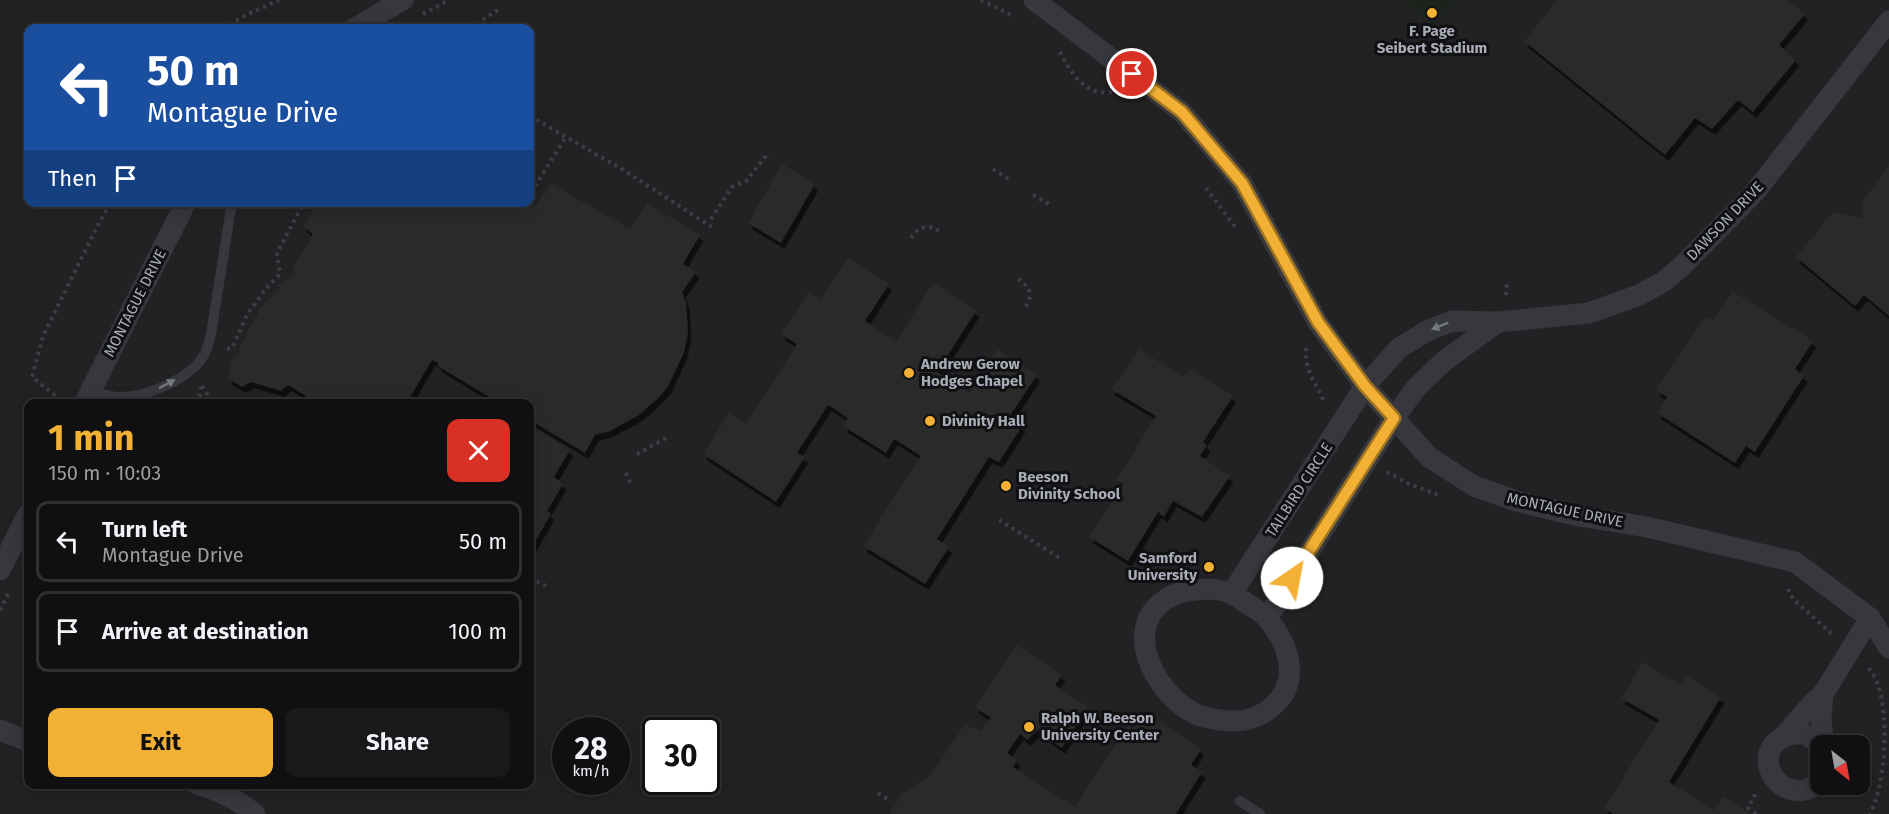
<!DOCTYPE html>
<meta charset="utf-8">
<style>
:root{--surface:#101012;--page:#19191b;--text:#f1f3f6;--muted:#9c9d9f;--line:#303032;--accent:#f2b134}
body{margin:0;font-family:"Fira Sans",sans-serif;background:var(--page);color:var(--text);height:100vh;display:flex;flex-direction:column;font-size:22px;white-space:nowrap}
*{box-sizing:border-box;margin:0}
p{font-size:20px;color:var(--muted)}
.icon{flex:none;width:33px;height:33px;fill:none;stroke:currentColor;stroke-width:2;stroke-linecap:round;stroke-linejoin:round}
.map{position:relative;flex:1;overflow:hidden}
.drawer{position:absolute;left:24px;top:399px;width:510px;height:390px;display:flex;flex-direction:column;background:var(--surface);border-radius:12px;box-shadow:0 3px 15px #0003,0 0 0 2px var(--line)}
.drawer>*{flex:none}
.hud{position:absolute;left:24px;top:24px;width:510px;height:183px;border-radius:12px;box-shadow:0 3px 15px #0003,0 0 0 2px var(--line);background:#1a4fa0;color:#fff;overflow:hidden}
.needle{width:39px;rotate:149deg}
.buttons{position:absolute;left:1810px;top:735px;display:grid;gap:12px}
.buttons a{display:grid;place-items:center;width:60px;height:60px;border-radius:12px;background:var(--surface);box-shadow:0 3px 15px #0003,0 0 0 2px var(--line);font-size:30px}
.speed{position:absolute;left:552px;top:717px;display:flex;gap:12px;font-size:30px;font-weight:700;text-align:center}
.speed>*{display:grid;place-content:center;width:78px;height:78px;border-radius:50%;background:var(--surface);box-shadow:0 3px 15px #0003,0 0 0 2px var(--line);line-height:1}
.speed small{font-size:15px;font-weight:400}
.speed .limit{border:3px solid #111;border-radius:9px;background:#fff;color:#111}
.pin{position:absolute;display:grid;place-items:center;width:51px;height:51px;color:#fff;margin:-26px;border:3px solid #fff;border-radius:50%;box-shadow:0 2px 6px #0007}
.me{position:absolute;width:66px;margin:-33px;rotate:33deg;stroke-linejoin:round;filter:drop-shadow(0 0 4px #0008)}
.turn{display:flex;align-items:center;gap:21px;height:126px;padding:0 24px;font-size:27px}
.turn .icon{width:78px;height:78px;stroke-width:2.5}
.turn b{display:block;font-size:42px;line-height:51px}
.then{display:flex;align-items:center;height:57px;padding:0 24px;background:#0003;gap:12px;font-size:22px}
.round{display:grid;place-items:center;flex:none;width:63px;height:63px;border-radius:12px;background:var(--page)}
.summary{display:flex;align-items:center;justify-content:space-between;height:102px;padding:0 24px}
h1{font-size:36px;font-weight:700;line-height:45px;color:var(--accent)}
.action{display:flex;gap:12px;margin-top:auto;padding:12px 24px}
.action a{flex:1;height:69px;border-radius:12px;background:var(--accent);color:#111;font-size:24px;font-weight:700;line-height:69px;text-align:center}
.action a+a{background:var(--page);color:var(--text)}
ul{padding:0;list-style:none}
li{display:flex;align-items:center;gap:18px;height:81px;margin:0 12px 9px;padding:0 12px;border:3px solid var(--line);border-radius:12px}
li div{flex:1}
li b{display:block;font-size:22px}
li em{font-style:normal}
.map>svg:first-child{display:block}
</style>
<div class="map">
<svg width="1889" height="814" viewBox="0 0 1889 814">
<defs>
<filter id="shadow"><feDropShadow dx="3.5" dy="6" stdDeviation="0" flood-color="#0009"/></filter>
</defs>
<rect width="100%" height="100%" fill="#161618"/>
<!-- built -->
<path fill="#222225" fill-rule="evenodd" d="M0 0H1889V814H0ZM28 28H530V202H28ZM28 404H530V784H28ZM566 730H616V782H566ZM656 730H706V782H656ZM1821 746H1860V784H1821Z"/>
<!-- green -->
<polygon fill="#1c231d" points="1402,0 1455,0 1435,26"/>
<!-- building -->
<g fill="#29292c" filter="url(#shadow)">
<polygon points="1557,0 1791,0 1789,1 1805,14 1779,45 1796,60 1753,112 1738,100 1712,129 1695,118 1665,155 1524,41"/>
<polygon points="782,164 815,184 781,243 748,223"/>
<polygon points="1889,166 1889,316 1864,295 1855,306 1796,257 1833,212 1864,219 1862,207 1866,196"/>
<polygon points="550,183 630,229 647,203 700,235 683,264 696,272 682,292 686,304 688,332 684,352 668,387 656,400 639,415 610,431 595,435 585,453 530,420 530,404 501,404 438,366 438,363 432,360 406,404 319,404 288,385 281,391 251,382 242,387 228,378 233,356 238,354 242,343 261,307 280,289 278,285 295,273 293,267 313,234 303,226 318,202 531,202 536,205"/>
<polygon points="848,257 889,284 865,321 896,341 933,283 976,311 937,372 969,393 997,349 1037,375 1009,417 1022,426 999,462 989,457 937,539 949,547 925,584 863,546 921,456 894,439 886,453 843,426 848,418 828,405 797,453 805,457 776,502 703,454 729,413 746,423 797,344 781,334 808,292 820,300"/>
<polygon points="1732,291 1813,341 1795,369 1804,376 1755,452 1746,446 1735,463 1657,413 1667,397 1656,390 1706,316 1713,320"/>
<polygon points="1139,349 1183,377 1190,369 1233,396 1203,442 1207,445 1200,456 1230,476 1202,517 1173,501 1164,517 1158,512 1128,561 1089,537 1123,484 1116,480 1156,416 1111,389"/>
<polygon points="535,428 570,450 554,477 563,484 547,511 551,514 530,550 530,436"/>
<polygon points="1016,645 1062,675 1055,685 1088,707 1062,748 1037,730 1027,740 1020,734 1007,753 1017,760 1013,767 1075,807 1127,726 1133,729 1144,712 1201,749 1191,765 1202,772 1176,814 890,814 893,807 904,792 931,775 965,724 980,732 991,718 975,707"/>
<polygon points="1643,662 1681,685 1687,676 1721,697 1669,782 1714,810 1723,796 1751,814 1613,814 1604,808 1659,720 1621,698"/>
</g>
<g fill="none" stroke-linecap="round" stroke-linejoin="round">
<!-- path -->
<g stroke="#3d3f44" stroke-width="4" stroke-dasharray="3 4.5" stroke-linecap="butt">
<polyline points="981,0 1015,17"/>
<polyline points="423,14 449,0"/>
<polyline points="223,28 242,17 279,0"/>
<polyline points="470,28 501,8"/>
<path d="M1060 52C1068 67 1078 85 1095 91 1101 93 1109 92 1115 92"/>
<polyline points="530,116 622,169 715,229"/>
<polyline points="993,169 1010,180"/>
<polyline points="535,186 566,137"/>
<polyline points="1206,188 1236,228"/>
<polyline points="1033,195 1049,204"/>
<polyline points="711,219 732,187 746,181 769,152"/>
<path d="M911 238C919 225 930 224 942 233"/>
<path d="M1018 279C1031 287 1033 295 1025 308"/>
<polyline points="1506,295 1507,283"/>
<path d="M1306 348C1304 372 1317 384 1325 404"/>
<polyline points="227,349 232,348 247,315 264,291 280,274 277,253 304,202"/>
<polyline points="202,386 214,404"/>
<polyline points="61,400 32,377 43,336 99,223 111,202"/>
<polyline points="198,404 201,387"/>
<polyline points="637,454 666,438"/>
<polyline points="1387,472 1409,484 1441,496"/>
<polyline points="626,473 632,487"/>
<polyline points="999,520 1060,558"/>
<polyline points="530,578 546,586"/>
<polyline points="1788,589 1793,599 1833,635"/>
<polyline points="0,610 9,592"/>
<path d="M1869 668C1872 673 1876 679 1878 685 1889 716 1886 784 1870 814"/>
<polyline points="878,793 891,801"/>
<polyline points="1756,814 1748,808 1756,793"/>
</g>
<!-- service -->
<g stroke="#37383d" stroke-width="10">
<path d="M91 392C99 393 109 396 118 397 146 398 194 378 206 351 208 346 210 339 211 334L232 202"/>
<polyline points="1240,801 1260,814"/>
</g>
<!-- minor -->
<g stroke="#37383d" stroke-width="21">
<polyline points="1034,0 1182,112 1242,183 1318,323 1365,386 1429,457 1474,486 1516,501 1579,516 1647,527 1795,562 1870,618 1889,648"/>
<polyline points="355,28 403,0"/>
<polyline points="84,404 186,202"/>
<polyline points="0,570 28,514"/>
<path d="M1207 589C1215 589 1222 590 1230 593 1236 595 1243 601 1249 605 1255 609 1263 613 1267 618 1288 643 1301 679 1275 704 1263 716 1246 722 1229 721 1219 720 1208 719 1198 715 1154 696 1115 620 1176 594 1186 590 1197 590 1207 589Z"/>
<polyline points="1232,593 1365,386 1399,348 1427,331 1452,321 1498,322 1589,313 1639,295 1663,282 1682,266 1755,192 1889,21"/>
<polyline points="1267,618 1394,418 1416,388 1444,361 1498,322"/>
<polyline points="1823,694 1821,718 1824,746"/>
<polyline points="0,730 28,741"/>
<polyline points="1782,738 1812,704 1823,694 1870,618"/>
<path d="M1821 747C1812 736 1804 731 1789 735 1745 747 1778 814 1821 782"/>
<path d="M197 784C219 790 237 799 255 814"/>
</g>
</g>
<!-- one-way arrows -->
<defs><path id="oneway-solid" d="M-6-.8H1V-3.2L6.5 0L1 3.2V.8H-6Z" transform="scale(1.5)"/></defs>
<g fill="#757881">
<use href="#oneway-solid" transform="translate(1440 326) rotate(158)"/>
<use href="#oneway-solid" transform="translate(167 384) rotate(-28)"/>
</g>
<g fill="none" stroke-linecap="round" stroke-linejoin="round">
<defs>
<polyline id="route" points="1132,74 1182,112 1242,183 1318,322 1365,386 1394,418 1292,578"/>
</defs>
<!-- route casing -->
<use href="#route" stroke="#9d7322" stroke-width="15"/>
<!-- route -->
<use href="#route" stroke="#f2b134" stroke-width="10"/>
</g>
<!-- markers -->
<g fill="#f2b134" stroke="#111113" stroke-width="2">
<circle cx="1432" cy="13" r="6"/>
<circle cx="909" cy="373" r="6"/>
<circle cx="930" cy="421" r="6"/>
<circle cx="1006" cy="486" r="6"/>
<circle cx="1209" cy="567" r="6"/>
<circle cx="1029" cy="727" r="6"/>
</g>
<g text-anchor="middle" stroke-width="6" stroke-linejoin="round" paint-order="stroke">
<!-- poi labels -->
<g font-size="15" font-weight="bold" fill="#a8adb8" stroke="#111113" text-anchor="start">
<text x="1432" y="36" text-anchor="middle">F. Page<tspan x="1432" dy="17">Seibert Stadium</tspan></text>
<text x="921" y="369">Andrew Gerow<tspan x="921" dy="17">Hodges Chapel</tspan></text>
<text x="942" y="426">Divinity Hall</text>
<text x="1018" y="482">Beeson<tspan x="1018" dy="17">Divinity School</tspan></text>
<text x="1197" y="563" text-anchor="end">Samford<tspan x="1197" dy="17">University</tspan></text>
<text x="1041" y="723">Ralph W. Beeson<tspan x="1041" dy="17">University Center</tspan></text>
</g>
<!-- street labels -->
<g font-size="15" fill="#a8adb8" stroke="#111113">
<text transform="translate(1725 221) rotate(-46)" y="5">DAWSON DRIVE</text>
<text transform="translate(135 303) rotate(-63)" y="5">MONTAGUE DRIVE</text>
<text transform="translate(1299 490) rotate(-57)" y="5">TAILBIRD CIRCLE</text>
<text transform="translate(1565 510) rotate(12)" y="5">MONTAGUE DRIVE</text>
</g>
</g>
</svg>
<div class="buttons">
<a><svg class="needle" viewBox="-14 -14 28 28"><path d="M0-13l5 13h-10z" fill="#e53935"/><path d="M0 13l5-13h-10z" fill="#9c9d9f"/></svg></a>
</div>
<div class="speed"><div>28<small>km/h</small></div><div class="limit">30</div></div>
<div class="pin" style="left:1132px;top:74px;background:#d93025"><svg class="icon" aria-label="arrive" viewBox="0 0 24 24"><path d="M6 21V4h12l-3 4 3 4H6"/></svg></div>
<svg class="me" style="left:1292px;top:578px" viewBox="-20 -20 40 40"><circle r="19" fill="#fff"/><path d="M0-13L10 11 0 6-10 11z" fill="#f2b134"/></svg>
<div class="hud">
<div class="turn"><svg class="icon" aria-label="left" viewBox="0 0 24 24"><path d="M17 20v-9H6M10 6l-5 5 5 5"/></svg><div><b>50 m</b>Montague Drive</div></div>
<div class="then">Then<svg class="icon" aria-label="arrive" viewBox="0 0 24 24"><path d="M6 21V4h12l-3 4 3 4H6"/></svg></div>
</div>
<section class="drawer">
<div class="summary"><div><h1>1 min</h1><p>150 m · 10:03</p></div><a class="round" style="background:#d93025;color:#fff"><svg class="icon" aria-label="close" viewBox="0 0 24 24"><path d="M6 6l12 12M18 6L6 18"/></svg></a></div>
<ul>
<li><svg class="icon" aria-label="left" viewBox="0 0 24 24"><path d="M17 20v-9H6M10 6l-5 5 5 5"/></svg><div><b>Turn left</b><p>Montague Drive</p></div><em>50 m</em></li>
<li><svg class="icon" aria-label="arrive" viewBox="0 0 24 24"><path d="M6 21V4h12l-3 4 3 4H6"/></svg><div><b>Arrive at destination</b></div><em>100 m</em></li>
</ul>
<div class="action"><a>Exit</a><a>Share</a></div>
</section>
</div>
